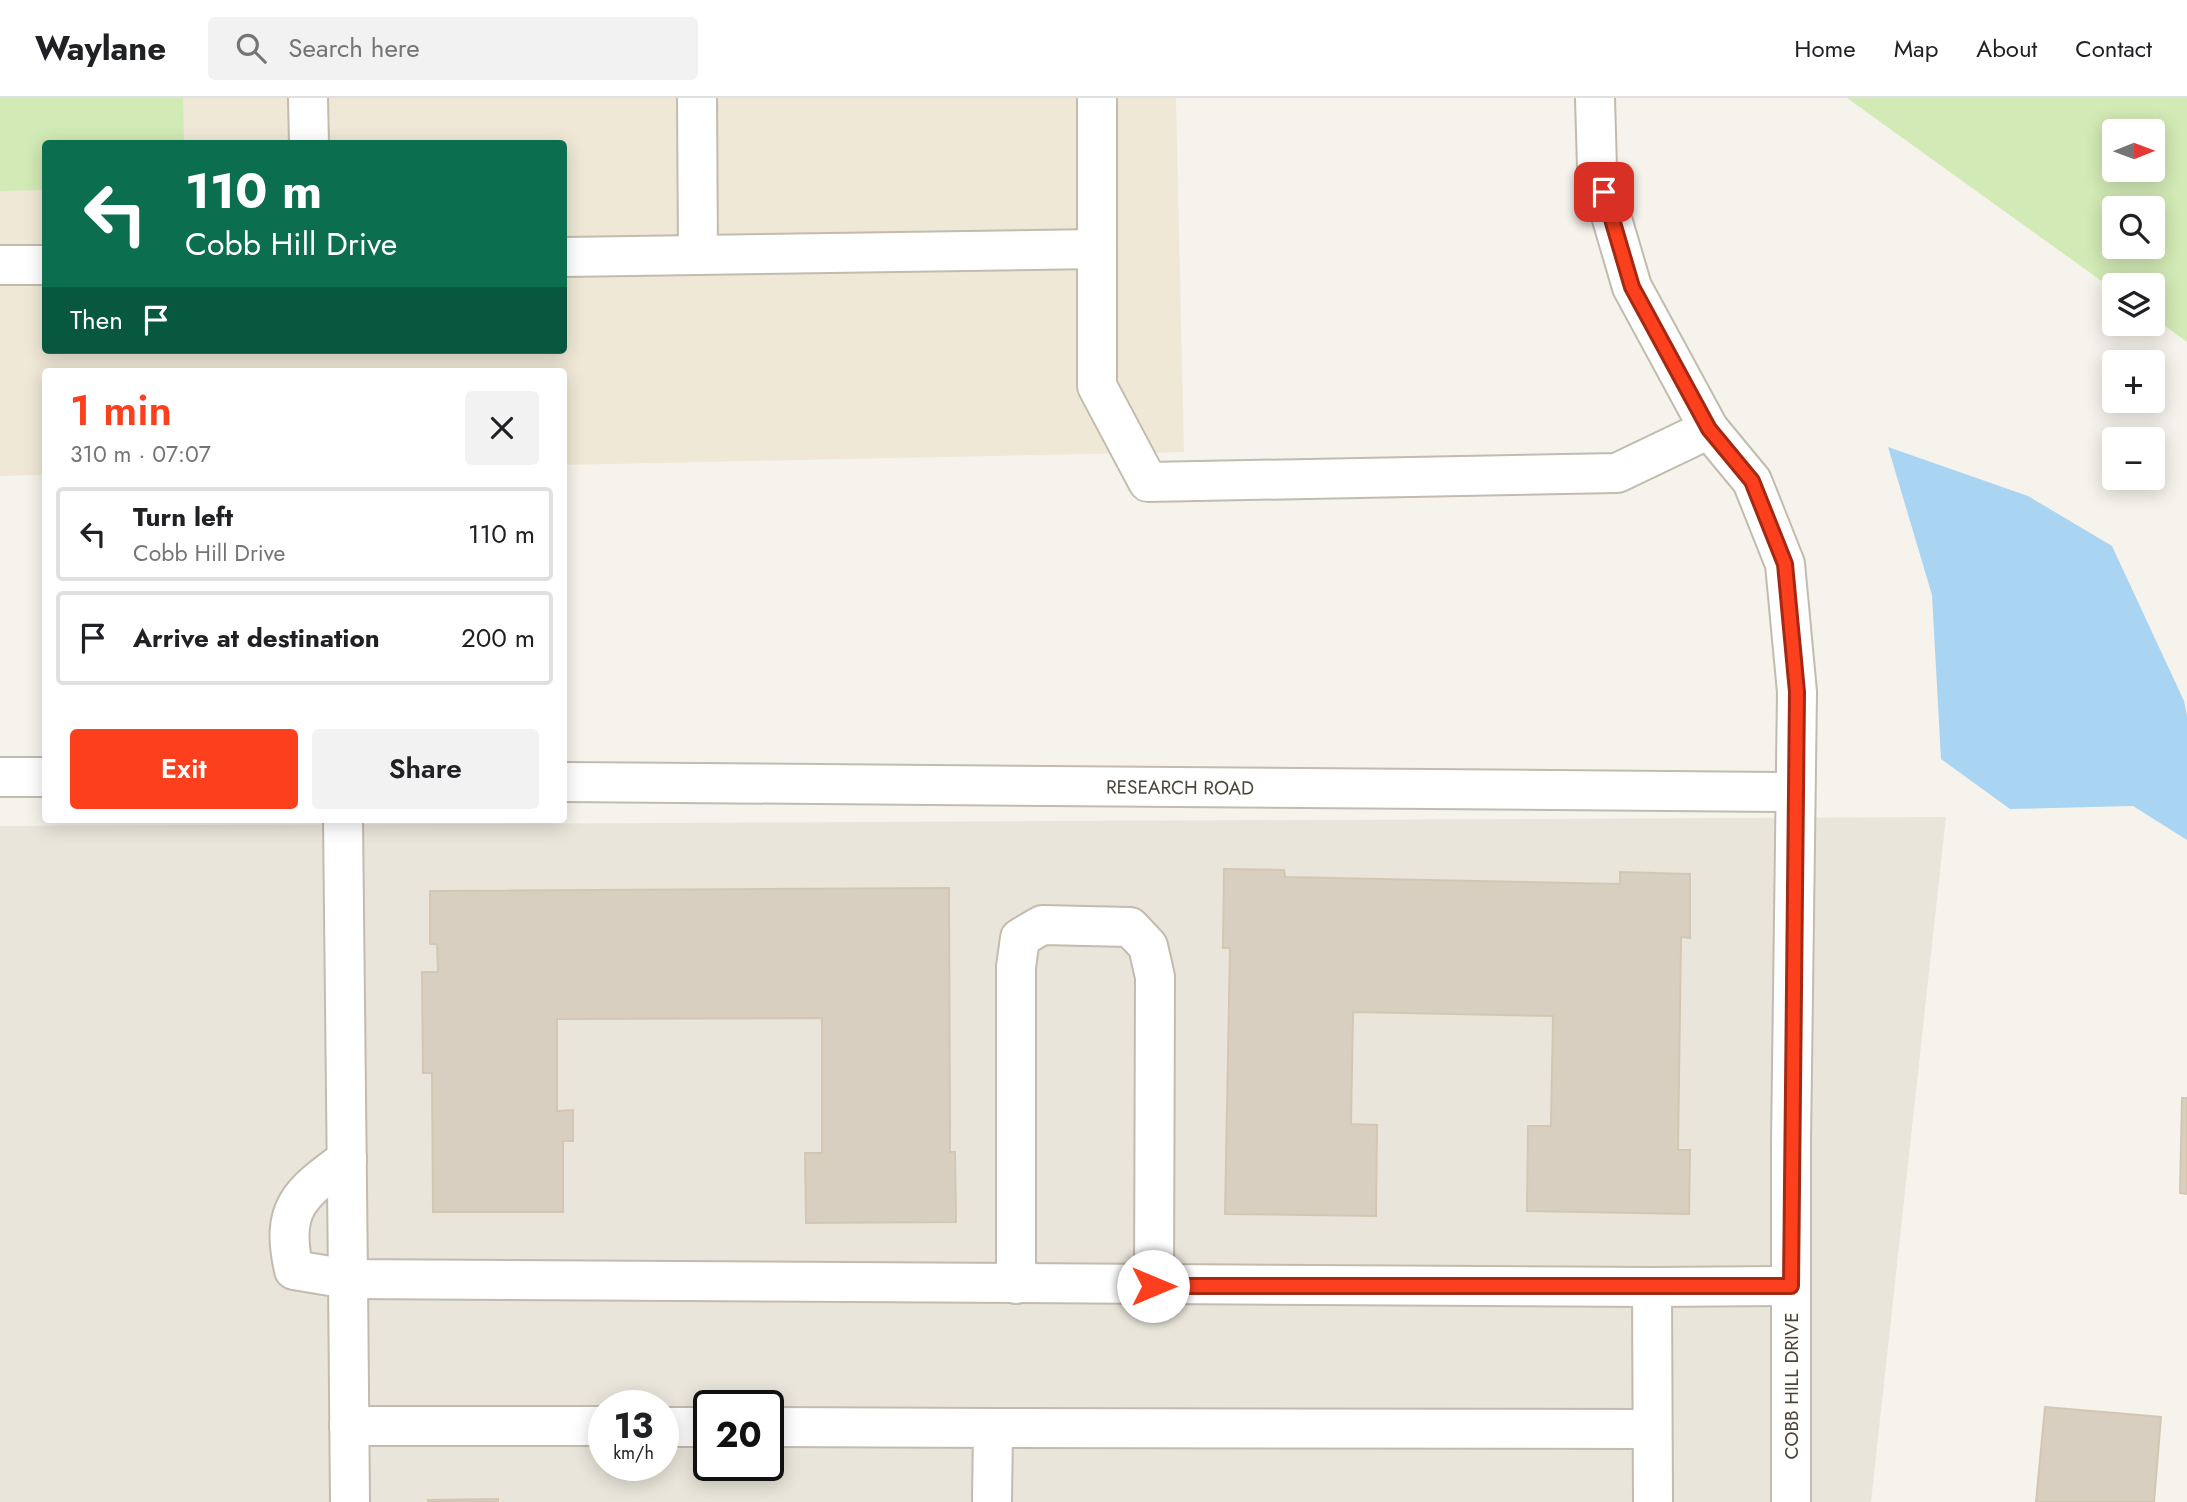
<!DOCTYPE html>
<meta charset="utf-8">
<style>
:root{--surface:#fff;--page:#f2f2f2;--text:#202124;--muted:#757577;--line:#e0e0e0;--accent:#fc3f1d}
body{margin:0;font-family:Jost,sans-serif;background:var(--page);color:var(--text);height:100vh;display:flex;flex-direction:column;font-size:26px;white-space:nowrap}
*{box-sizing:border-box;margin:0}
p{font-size:23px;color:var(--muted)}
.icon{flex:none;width:38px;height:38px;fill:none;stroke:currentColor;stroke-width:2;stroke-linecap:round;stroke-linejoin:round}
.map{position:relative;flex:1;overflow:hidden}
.details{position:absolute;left:42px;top:270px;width:525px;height:455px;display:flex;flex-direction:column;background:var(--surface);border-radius:7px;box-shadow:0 4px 18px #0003}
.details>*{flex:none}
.guide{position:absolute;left:42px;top:42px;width:525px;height:214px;border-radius:7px;box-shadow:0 4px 18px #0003;background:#0b6e4f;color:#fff;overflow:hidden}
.needle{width:46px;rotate:89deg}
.fabs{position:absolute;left:2102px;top:21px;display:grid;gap:14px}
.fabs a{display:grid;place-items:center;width:63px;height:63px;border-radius:7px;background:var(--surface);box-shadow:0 4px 18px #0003;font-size:35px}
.speed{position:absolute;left:588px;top:1292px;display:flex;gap:14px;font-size:35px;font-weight:700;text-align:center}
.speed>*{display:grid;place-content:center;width:91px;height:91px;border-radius:50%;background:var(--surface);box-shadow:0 4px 18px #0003;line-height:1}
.speed small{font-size:18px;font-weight:400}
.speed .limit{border:4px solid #111;border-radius:10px;background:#fff;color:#111}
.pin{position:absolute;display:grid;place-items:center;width:60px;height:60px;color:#fff;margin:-30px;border-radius:14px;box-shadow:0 4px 10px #0006}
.me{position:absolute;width:77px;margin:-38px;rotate:90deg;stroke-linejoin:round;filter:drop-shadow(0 0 5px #0008)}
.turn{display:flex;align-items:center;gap:24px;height:147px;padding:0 28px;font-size:32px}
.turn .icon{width:91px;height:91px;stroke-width:2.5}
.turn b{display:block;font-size:49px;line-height:60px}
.then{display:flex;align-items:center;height:66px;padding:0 28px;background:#0003;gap:14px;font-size:26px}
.round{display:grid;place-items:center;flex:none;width:74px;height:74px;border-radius:7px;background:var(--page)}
.headline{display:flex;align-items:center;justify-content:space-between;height:119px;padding:0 28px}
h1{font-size:42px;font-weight:600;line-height:52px;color:var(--accent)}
.button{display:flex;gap:14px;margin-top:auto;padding:14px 28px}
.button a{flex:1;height:80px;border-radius:7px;background:var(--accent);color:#fff;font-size:28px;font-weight:600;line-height:80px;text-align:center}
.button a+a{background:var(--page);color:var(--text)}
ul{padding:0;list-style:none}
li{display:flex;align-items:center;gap:21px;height:94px;margin:0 14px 10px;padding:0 14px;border:4px solid var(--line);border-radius:7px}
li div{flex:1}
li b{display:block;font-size:26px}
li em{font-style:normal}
header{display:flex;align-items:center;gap:42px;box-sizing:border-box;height:98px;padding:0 35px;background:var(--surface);border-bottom:2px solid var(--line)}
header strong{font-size:33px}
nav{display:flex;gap:38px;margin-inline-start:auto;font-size:24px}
.search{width:490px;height:63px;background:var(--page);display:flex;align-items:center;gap:18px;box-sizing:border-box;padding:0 24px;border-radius:7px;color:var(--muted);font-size:26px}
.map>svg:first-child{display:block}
</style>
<header>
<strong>Waylane</strong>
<div class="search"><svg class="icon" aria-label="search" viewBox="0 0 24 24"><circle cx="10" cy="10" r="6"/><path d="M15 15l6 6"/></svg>Search here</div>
<nav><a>Home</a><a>Map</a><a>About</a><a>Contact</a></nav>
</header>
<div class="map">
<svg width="2187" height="1404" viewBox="0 0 2187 1404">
<rect width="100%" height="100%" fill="#f6f3ec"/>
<!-- residential -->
<path fill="#eae5da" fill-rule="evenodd" d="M1946 719 1871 1404H0V728ZM604 1307H663V1367H604ZM709 1307H768V1367H709Z"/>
<!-- education -->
<path fill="#efe8d6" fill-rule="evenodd" d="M0 0H1176L1184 354 564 367V273H46L45 377 0 378ZM46 46H564V252H46Z"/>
<!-- green -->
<g fill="#d2eab5" fill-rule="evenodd">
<polygon points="0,0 183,0 184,45 46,46 45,92 0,93"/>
<path d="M1847 0H2187V244L2153 219 2152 187H2114V192ZM2114 33H2152V72H2114ZM2114 110H2152V149H2114Z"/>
</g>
<!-- water -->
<polygon fill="#a9d4f2" points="1888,349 2028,398 2112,448 2184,603 2187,618 2187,742 2133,708 2010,711 1941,661 1932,497"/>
<!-- building -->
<g fill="#d8cfc1" stroke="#d3c7b4" stroke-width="2">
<polygon points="1224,771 1284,772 1285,779 1620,786 1620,774 1690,776 1690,840 1681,839 1678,1052 1690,1052 1689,1116 1527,1113 1528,1028 1551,1028 1553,918 1353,914 1351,1026 1377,1027 1376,1118 1225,1116 1230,850 1223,850"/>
<polygon points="949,790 950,1054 955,1054 956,1124 806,1125 805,1055 822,1055 822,920 557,921 557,1013 573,1012 573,1043 563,1043 563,1114 433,1114 432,975 423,975 422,874 438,874 437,846 430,846 430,793"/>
<polygon points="2182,1000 2187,1000 2187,1096 2180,1095"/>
<polygon points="2045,1309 2161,1319 2154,1404 2036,1404"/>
<polygon points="498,1401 498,1404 428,1404 428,1402"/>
</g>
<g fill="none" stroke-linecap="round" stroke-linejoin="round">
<defs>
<g id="minor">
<polyline points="308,0 309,46"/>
<polyline points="697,0 698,157"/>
<polyline points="1097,0 1097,288 1148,384 1617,375 1709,331"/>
<polyline points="1595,0 1597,70 1632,189 1709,331 1752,383 1785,466 1797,594 1791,1045 1791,1404"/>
<polyline points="564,159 1097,151"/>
<polyline points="0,167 46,167"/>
<polyline points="0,679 46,679"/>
<path id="s1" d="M564 684 1795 694"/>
<polyline points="343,721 348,1181 1652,1189"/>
<path d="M347 1061C299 1096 280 1110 294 1172L348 1181 350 1404"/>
<polyline points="1016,1186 1016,869 1020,840 1042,827 1130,829 1148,848 1155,879 1154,1188"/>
<polyline points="349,1328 604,1328"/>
<polyline points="663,1329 709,1329"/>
<polyline points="768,1329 993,1330 992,1404"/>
<polyline points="993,1330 1652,1331"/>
<polyline points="1653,1404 1652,1189 1791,1188"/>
</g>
</defs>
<!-- minor casing -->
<use href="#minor" stroke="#c2bbae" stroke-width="42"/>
<!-- minor -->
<use href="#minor" stroke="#fff" stroke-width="38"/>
</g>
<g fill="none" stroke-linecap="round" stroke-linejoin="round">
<defs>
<polyline id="route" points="1153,1188 1791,1188 1797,594 1785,466 1752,383 1709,331 1632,189 1604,94"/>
</defs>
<!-- route casing -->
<use href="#route" stroke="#a42913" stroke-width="18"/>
<!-- route -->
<use href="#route" stroke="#fc3f1d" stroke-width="12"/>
</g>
<g text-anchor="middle" stroke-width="6" stroke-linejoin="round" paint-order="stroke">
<!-- street labels -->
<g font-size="19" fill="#4b4439" stroke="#fff">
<text dy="7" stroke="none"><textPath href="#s1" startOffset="616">RESEARCH ROAD</textPath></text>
<text transform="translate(1791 1288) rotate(-90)" y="7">COBB HILL DRIVE</text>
</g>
</g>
</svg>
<div class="fabs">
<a><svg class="needle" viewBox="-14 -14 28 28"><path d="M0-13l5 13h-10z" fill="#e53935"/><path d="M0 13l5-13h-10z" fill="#757577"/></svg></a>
<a><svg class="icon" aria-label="search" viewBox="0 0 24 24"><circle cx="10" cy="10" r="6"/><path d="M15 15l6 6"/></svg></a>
<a><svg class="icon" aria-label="layers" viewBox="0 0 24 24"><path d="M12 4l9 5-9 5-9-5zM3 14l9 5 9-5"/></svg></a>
<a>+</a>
<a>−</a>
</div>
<div class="speed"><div>13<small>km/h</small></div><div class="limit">20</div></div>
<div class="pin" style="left:1604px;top:94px;background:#d93025"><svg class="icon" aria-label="arrive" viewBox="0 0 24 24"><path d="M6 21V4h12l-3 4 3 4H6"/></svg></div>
<svg class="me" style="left:1153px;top:1188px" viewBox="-20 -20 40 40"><circle r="19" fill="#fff"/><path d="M0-13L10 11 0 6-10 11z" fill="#fc3f1d"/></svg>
<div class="guide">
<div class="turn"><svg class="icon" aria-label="left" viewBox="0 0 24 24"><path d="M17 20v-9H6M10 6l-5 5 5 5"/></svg><div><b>110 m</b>Cobb Hill Drive</div></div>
<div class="then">Then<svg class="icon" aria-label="arrive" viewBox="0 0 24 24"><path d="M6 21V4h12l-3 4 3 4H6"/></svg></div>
</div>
<section class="details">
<div class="headline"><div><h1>1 min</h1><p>310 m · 07:07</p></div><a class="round"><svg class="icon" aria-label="close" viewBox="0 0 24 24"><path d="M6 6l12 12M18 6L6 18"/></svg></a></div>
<ul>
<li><svg class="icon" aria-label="left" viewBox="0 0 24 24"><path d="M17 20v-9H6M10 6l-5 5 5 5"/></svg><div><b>Turn left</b><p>Cobb Hill Drive</p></div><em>110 m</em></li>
<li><svg class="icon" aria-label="arrive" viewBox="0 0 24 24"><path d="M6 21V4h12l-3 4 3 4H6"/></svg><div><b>Arrive at destination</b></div><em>200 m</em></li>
</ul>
<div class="button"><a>Exit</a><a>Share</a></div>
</section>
</div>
